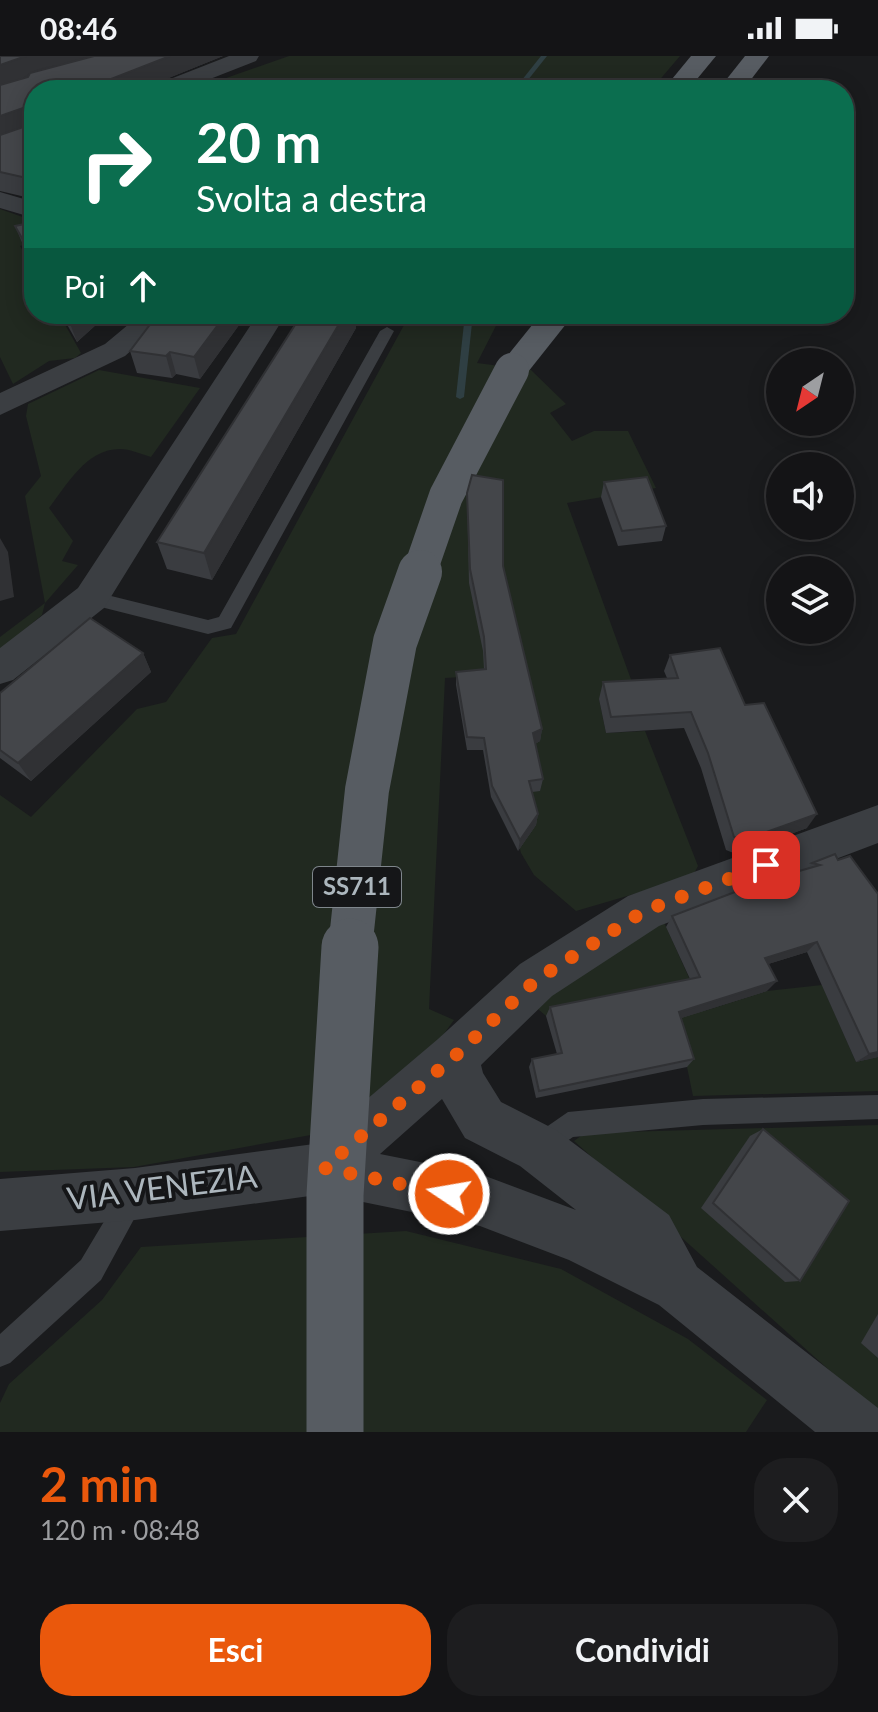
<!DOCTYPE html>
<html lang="it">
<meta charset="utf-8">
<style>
:root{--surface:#141416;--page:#1d1d1f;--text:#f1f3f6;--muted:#9d9ea1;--line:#333335;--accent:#ea580c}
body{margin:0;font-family:Lato,sans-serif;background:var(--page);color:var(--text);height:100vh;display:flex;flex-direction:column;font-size:30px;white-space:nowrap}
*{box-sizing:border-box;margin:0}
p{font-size:26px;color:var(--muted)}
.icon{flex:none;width:44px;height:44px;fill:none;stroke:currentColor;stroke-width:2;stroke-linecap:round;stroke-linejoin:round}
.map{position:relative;height:1376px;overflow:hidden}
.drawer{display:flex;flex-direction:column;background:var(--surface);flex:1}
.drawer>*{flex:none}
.guide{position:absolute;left:24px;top:24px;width:830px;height:244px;border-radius:32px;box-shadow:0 4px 20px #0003,0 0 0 2px var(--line);background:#0b6e4f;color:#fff;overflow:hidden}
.needle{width:52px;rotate:215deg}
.tools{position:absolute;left:766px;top:292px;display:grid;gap:16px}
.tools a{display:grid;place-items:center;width:88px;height:88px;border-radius:50%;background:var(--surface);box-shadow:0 4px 20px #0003,0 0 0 2px var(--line);font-size:40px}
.pin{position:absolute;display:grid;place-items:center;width:68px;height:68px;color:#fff;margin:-34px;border-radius:16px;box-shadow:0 4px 12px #0006}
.me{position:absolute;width:88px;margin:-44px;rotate:282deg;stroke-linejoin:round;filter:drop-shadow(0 0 6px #0008)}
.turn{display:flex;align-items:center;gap:28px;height:168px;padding:0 40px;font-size:36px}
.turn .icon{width:104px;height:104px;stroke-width:2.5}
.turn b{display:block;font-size:56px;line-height:68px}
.then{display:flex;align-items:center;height:76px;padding:0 40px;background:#0003;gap:16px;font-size:30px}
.round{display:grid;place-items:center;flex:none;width:84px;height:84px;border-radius:32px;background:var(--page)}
.summary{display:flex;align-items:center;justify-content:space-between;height:136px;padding:0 40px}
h1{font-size:48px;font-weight:700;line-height:60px;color:var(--accent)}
.cta{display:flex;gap:16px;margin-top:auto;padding:16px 40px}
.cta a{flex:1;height:92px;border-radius:32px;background:var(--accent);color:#fff;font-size:32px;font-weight:700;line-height:92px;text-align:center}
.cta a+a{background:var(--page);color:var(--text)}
.status{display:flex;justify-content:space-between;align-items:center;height:56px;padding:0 40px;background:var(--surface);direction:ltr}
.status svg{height:22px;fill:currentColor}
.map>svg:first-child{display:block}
</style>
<div class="status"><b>08:46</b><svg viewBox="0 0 49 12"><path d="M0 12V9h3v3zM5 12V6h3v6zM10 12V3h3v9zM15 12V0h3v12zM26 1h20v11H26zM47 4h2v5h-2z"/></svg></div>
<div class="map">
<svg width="878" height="1376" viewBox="0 0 878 1376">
<rect width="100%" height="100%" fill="#1a1b1d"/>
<!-- green -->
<g fill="#212920">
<polygon points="289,0 680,0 651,34 277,34 271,29 256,34 192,34"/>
<polygon points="0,153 34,165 34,186 20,190 34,214 34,258 59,258 81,297 75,302 49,305 13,328 0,301"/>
<polygon points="410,258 502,258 477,307 531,314 566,348 550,357 572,385 594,375 628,375 656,432 567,447 637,640 599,643 606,677 645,675 698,810 692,821 576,855 534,819 521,797 478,620 445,622 429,953 454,964 410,1024 355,1071 134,1111 0,1116 0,739 31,761 137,653 166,646 212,582 236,578"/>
<path d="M99 314 200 332 151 401C141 398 130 393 120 393 86 393 67 429 49 452L73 485 62 505 78 509 45 547 42 559 0 594V581L45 547 25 440 41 420 26 360 28 348Z"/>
<polygon points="663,864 704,955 767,935 822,929 856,1006 878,1001 878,1035 693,1040 687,1011 546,960 531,947"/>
<polygon points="878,1069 878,1358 574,1085 585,1077"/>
<polygon points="406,1175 561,1213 688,1283 767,1344 746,1376 0,1376 0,1347 9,1328 102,1244 141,1191"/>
</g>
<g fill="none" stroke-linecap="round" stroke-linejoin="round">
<!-- stream -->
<g fill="#2f3f43" fill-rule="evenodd">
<polygon points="541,0 547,0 520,34 514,34"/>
<polygon points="465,258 473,258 464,341 460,343 456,341"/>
</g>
<!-- lane -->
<g fill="#3b3e42" fill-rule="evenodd">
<polygon points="387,271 394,275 231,572 208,578 85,547 82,542 85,537 91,535 208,564 219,561 380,275"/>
<polygon points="878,1039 878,1063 703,1069 573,1081 538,1105 529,1101 525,1092 529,1083 568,1056 703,1043"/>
<polygon points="133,1128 142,1132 146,1141 101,1224 10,1307 0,1311 0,1278 81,1204 124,1132"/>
</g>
<!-- street -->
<g fill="#3b3e42" fill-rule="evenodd">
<polygon points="229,0 259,0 256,5 182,34 152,34 155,29"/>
<polygon points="0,136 34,146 34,162 0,152"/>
<polygon points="141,258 172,258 125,300 0,359 0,337 105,288"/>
<polygon points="258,258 286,258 104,552 13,624 0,628 0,592 78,532"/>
<path d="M878 749V787L659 870 552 940 481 1009 483 1017 501 1046 556 1074 669 1159 697 1211 878 1352V1376H815L659 1249 569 1204 480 1170 324 1138 135 1164 0 1175V1123L135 1112 314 1088 438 983 520 908 628 840ZM442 1043 465 1082 520 1110 576 1154 480 1118 380 1098Z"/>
</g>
<!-- primary -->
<g fill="#575c62" fill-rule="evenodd">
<polygon points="691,0 716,0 688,34 663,34"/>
<polygon points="745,0 769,0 743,34 718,34"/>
<polygon points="541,258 574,258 524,321 512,324 500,321 496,314"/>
</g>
<!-- primary-bridge-far2 -->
<polyline stroke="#575c62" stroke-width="34" points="419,518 446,440 512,314"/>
<!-- primary-bridge-far1 -->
<polyline stroke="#575c62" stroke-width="44" points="350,893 367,734 395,586 420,516"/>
<!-- primary-bridge -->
<polyline stroke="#575c62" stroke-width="57" points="335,1376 335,1139 350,891"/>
</g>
<!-- wall -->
<g fill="#3a3c40">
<polygon points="0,0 223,0 139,34 34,34 34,143 0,135"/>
<polygon points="34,166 34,210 24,191 15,170"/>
<polygon points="61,258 108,258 77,286"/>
<polygon points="158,258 247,258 200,323 176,318 172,322 137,317 130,295"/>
<polygon points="302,258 354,258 356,272 212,524 167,513 157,486"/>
<polygon points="604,426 666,470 662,485 618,490 601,441"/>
<polygon points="467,437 503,510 542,673 540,685 535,688 543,723 540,735 532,736 538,758 536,769 518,795 491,741 483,694 467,694 456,629 456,616 484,613 483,595 469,527"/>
<polygon points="143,597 151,616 31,725 0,702 0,637"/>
<polygon points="670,599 745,649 807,772 736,798 726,794 701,712 684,672 606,677 599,643 603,626 667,622 664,615"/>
<polygon points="838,804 878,838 878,1001 856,1006 807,896 768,908 767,935 681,962 694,1003 687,1011 536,1042 529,1011 532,1003 557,998 546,960 550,951 690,923 666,871 672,860 807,813 812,807"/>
<polygon points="763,1073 800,1225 785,1226 701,1152 750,1080"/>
<polygon points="878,1258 878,1302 861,1287"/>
</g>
<!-- shaded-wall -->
<g fill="#303134">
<polygon points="26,0 98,0 0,32 0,9"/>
<polygon points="170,0 223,0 139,34 83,34"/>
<polygon points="29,50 34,71 0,82 0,60"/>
<polygon points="77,258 108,258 77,286 69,265"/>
<polygon points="226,258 247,258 200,323 194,301"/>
<polygon points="345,258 354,258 356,272 212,524 204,497"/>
<polygon points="170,296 176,318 172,322 166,300"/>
<polygon points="0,482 8,496 14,541 0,545"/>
<polygon points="143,597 151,616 31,725 18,707"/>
<polygon points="542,673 540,685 531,690 533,677"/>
<polygon points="538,758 536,769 518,795 520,784"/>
<polygon points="817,758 807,772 736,798 744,784"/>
<polygon points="817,886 807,896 756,912 765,902"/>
<polygon points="777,925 767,935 672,965 679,956"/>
<polygon points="878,996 878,1001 856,1006 869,998"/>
</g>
<!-- building -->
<g fill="#44464a" stroke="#303134" stroke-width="2">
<polygon points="0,0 26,0 0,9"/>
<polygon points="94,0 170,0 83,34 34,34 34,130 29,128 27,122 0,116 0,79 29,69 29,50 0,60 0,29 28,21 30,17"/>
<polygon points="34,166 34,203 15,170"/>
<polygon points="65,258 77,258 69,265"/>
<polygon points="158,258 226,258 194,301 170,296 166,300 130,295"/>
<polygon points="302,258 345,258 204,497 157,486"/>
<polygon points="472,419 503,424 503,510 542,673 533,677 543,723 529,725 538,758 520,784 492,730 484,682 467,681 456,616 486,613 484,581 470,513 467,437"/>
<polygon points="647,421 666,470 622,475 604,426"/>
<polygon points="90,562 143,597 18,707 0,694 0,637"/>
<polygon points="720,592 745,649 764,647 817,758 744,784 734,781 708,697 691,656 611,661 603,626 678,622 670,599"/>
<polygon points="835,798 838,804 850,800 878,838 878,996 869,998 817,886 765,902 777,925 679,956 694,1003 539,1035 532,1003 562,997 550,951 700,921 672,860 761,826 820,809 812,807"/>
<polygon points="763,1073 849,1145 800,1225 713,1147"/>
</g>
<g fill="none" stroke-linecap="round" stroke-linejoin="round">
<!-- route -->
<polyline stroke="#ea580c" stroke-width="14" stroke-dasharray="0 25.2" points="449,1138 324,1112 455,1000 536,924 644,855 766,809"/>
</g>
<g text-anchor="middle" stroke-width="8" stroke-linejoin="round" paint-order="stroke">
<!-- shield labels -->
<rect fill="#151618" stroke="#7f868c" stroke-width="2" x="313" y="811" width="88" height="40" rx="6"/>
<g font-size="24" font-weight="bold" fill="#acb6bd">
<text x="357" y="839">SS711</text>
</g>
<!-- near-street labels -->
<g font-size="32" fill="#acb6bd" stroke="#151618">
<text transform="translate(162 1132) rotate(-7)" y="11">VIA VENEZIA</text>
</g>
</g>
</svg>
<div class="tools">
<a><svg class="needle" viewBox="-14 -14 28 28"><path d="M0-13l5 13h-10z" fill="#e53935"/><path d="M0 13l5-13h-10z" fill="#9d9ea1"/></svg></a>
<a><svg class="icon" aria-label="sound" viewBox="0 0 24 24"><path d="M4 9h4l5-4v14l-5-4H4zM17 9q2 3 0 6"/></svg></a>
<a><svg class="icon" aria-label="layers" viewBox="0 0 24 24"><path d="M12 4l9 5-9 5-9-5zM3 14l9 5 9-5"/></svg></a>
</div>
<div class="pin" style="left:766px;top:809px;background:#d93025"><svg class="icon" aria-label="arrive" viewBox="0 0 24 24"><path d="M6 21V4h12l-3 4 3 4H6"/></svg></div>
<svg class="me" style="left:449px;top:1138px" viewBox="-20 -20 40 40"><circle r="17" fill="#ea580c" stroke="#fff" stroke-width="3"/><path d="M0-11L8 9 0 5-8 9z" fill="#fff"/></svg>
<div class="guide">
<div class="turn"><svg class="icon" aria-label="right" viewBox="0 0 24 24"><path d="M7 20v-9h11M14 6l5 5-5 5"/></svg><div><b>20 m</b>Svolta a destra</div></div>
<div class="then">Poi<svg class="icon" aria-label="ahead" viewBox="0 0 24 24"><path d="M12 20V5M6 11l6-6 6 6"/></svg></div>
</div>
</div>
<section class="drawer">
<div class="summary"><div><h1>2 min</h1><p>120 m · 08:48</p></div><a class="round"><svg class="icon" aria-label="close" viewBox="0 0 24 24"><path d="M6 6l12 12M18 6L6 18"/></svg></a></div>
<div class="cta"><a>Esci</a><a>Condividi</a></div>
</section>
